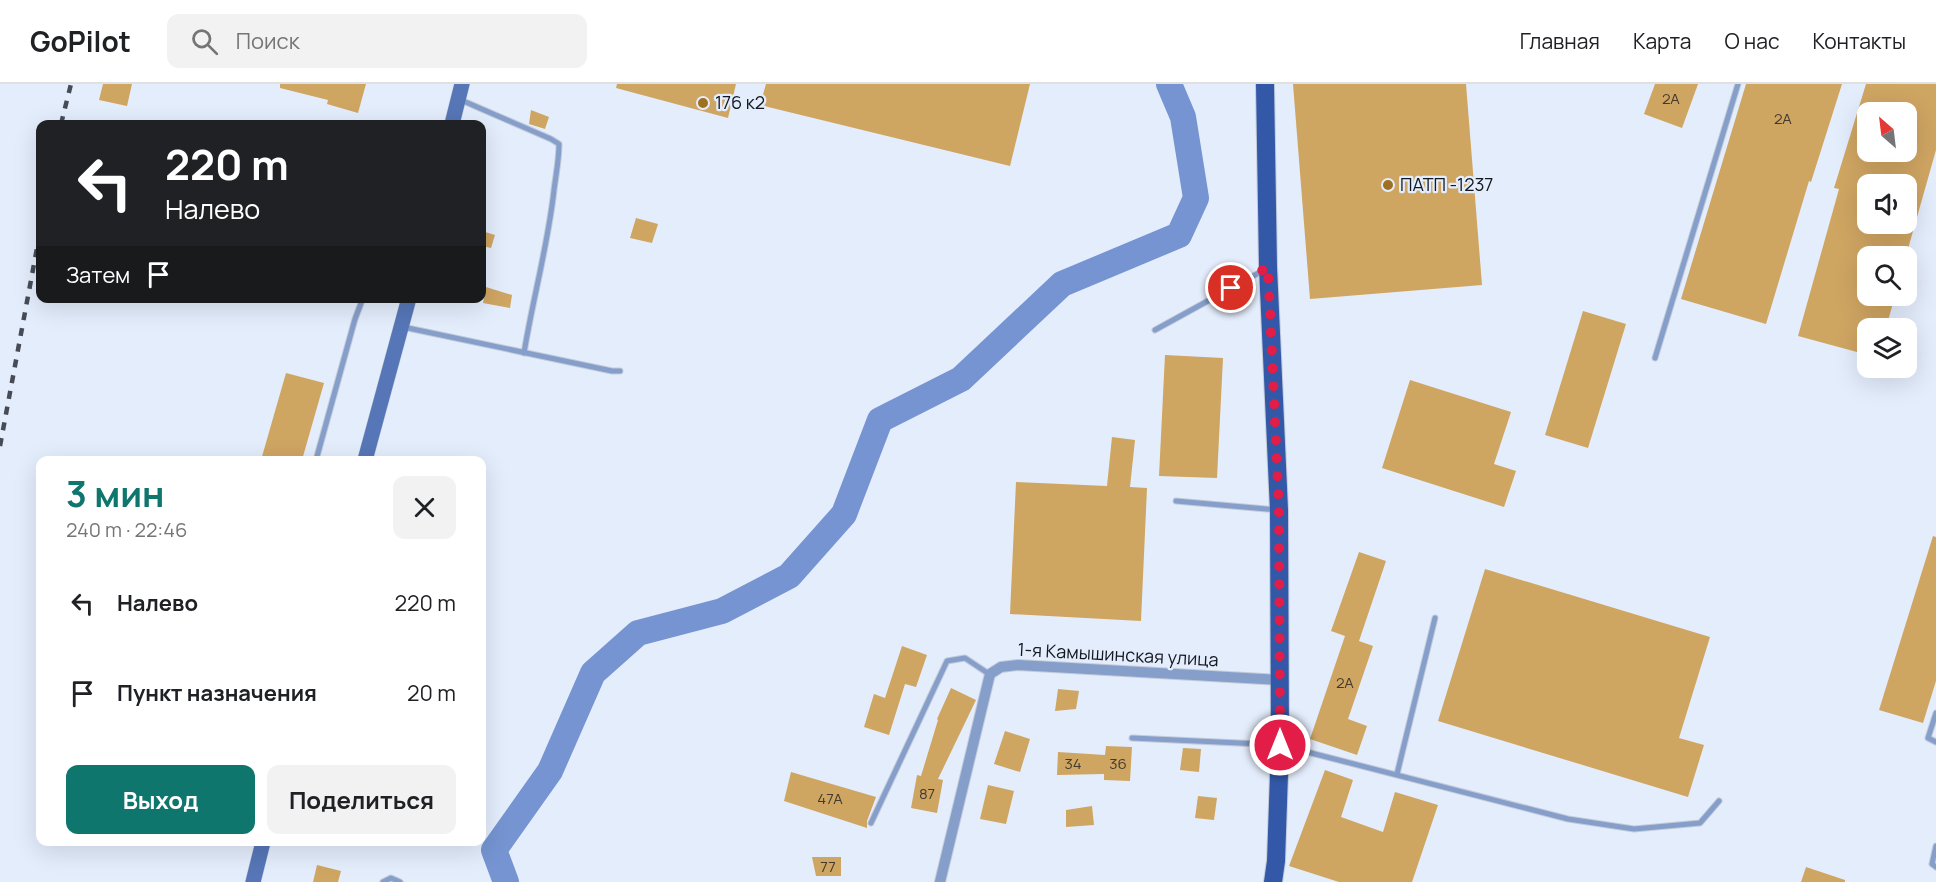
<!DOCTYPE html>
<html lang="ru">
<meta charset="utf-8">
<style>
:root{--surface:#fff;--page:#f2f2f2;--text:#202124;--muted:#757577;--line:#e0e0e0;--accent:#0f766e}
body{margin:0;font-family:Manrope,sans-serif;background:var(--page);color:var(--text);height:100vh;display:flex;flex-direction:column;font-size:22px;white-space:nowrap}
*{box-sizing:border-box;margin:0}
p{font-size:20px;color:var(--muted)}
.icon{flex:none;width:33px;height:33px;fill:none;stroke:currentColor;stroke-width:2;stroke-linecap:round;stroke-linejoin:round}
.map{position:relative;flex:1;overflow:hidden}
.side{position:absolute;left:36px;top:372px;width:450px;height:390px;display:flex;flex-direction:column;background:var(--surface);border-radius:12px;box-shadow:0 6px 24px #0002}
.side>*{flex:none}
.banner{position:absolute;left:36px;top:36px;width:450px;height:183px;border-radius:12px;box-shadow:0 6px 24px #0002;background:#202124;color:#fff;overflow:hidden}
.needle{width:39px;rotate:332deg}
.tools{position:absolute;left:1857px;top:18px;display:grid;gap:12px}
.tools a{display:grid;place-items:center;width:60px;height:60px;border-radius:12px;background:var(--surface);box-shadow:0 6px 24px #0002;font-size:30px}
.pin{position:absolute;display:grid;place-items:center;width:51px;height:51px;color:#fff;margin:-26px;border:3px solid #fff;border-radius:50%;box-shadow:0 2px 6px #0007}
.me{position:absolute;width:66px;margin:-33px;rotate:0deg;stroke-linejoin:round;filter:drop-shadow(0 0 4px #0008)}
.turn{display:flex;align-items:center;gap:21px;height:126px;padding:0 30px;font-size:27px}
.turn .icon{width:78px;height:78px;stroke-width:2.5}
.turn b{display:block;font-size:42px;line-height:51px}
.then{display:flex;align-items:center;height:57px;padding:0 30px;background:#0003;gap:12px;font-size:22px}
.round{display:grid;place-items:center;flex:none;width:63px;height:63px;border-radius:12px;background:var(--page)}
.headline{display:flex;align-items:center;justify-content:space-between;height:102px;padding:0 30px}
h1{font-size:36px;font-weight:700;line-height:45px;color:var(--accent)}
.button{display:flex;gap:12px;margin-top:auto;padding:12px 30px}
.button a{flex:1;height:69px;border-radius:12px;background:var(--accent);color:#fff;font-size:24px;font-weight:700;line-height:69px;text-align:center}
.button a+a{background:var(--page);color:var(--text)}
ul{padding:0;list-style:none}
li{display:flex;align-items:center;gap:18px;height:90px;padding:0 30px}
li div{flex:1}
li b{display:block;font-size:22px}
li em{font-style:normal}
header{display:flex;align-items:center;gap:36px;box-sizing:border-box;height:84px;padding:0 30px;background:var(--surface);border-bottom:2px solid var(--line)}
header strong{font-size:28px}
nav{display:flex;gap:33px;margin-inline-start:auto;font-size:21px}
.search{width:420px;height:54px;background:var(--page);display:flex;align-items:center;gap:15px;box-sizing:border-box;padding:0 21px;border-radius:12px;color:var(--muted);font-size:22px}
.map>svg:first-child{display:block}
</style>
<header>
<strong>GoPilot</strong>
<div class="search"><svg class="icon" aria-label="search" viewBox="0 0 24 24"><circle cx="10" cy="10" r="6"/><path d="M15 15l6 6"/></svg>Поиск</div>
<nav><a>Главная</a><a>Карта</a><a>О нас</a><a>Контакты</a></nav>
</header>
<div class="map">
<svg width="1936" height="798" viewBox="0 0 1936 798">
<rect width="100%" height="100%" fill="#e4edfc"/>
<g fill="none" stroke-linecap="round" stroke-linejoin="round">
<!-- river -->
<polyline stroke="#7594d1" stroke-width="26" points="506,798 494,766 550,687 593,589 638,549 722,527 789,492 844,430 880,336 961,295 1062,200 1179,151 1196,114 1183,33 1169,0"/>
</g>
<!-- building -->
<g fill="#cfa562" fill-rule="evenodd">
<polygon points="103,0 132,0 127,22 99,16"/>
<polygon points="280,0 366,0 358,29 327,20 328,16 280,4"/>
<polygon points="617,0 736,0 728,34 616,4"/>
<polygon points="766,0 1030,0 1010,82 760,21"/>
<polygon points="1293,0 1466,0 1482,201 1310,215"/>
<polygon points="1655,0 1698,0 1682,44 1644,30"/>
<polygon points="1746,0 1842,0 1811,98 1809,97 1766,240 1681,215"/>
<path d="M1866 0H1936V66L1906 172H1868V212H1895L1886 244H1868V271L1798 252 1839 105 1834 104ZM1868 28H1906V68H1868ZM1868 100H1906V140H1868Z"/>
<polygon points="531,26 549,33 545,45 529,40"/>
<polygon points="636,134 658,140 652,159 630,154"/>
<polygon points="482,147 495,151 491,164 482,162"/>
<polygon points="486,203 512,211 510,224 483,219"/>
<polygon points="1583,227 1626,240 1588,364 1545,351"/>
<polygon points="1165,271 1223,274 1217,394 1159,392"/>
<polygon points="286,289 324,299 302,376 261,376"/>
<polygon points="1410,296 1511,328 1494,380 1516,387 1504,423 1382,384"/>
<polygon points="1112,353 1135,356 1130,403 1147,404 1141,537 1010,530 1016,398 1107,402"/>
<polygon points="1933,452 1936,453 1936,597 1923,639 1879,626"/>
<polygon points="1359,468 1386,477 1359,557 1373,562 1348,635 1367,642 1357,671 1310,655 1345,552 1331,547"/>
<polygon points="1485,485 1710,553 1679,654 1704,661 1688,713 1438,637"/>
<polygon points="902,562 927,571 916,603 905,600 889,651 864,643 874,610 885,614"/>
<polygon points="951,604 976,616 938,695 943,696 937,729 911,724 917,691 921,692 938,636 937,635"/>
<polygon points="1058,605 1079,607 1076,625 1055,627"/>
<polygon points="1005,647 1030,655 1020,688 994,680"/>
<polygon points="1106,662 1132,663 1130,697 1104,696 1104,690 1057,691 1058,668 1105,671"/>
<polygon points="1183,664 1201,665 1199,688 1180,686"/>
<polygon points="1325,686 1353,696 1341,733 1383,748 1395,708 1438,721 1412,798 1339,798 1289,782"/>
<polygon points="791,688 876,713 867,737 867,744 784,717"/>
<polygon points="988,701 1014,707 1006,740 980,735"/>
<polygon points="1198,712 1217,714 1214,736 1195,734"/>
<polygon points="1092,722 1094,741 1066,743 1066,726"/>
<polygon points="812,773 841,773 841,792 816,792"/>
<polygon points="317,781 341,787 338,798 313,798"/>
<polygon points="1806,783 1845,796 1845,798 1801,798"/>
</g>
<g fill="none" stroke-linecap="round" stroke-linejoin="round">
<defs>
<g id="lane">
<path d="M461 16 551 55 559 60C559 76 556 90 554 106 548 161 533 214 524 269"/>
<polyline points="403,243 612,287 620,287"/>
<polyline points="1155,246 1264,186"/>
<polyline points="1655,274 1738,0"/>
<polyline points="316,376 355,235 363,214"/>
<polyline points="1176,417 1277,426"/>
<polyline points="1936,629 1928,654 1936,658"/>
<polyline points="1132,654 1280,661 1568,735 1634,745 1700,739 1719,717"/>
<polyline points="1397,690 1435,534"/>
<polyline points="871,739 947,577 965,574 989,590"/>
<polyline points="1936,762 1932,780 1936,783"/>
<polyline points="383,798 391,794 400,798"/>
</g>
<polyline id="street" points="940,798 990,590 1001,583 1018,581 1280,596"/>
<g id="secondary">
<polyline points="452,40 462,0"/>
<polyline points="365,376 409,214"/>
<polyline points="253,798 263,758"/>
</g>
<polyline id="primary" points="1265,0 1268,183 1279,426 1280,661 1276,777 1273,798"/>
</defs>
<!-- lane casing -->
<use href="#lane" stroke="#c3cbd9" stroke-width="7"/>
<!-- street casing -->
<use href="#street" stroke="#c3cbd9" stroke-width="12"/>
<!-- secondary casing -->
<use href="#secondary" stroke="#c3cbd9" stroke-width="16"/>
<!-- primary casing -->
<use href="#primary" stroke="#c3cbd9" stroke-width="20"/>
<!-- lane -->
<use href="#lane" stroke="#869eca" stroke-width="5"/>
<!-- street -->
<use href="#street" stroke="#869eca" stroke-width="10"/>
<!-- secondary -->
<use href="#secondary" stroke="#5676b7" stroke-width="15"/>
<!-- primary -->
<use href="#primary" stroke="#3358a8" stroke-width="18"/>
<!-- rail -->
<g stroke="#464b56" stroke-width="4.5" stroke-dasharray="8 8" stroke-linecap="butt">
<polyline points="61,40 71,0"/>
<polyline points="0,362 40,148"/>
</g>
</g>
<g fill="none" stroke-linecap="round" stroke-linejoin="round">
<!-- route -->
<polyline stroke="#e11d48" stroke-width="10" stroke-dasharray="0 18" points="1231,204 1268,183 1279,426 1280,661"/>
</g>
<!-- markers -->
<g fill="#9d7121" stroke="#e4edfc" stroke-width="2">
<circle cx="703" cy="19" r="6"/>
<circle cx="1388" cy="101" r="6"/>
</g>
<g text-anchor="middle" stroke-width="4.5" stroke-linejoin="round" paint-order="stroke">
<!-- number labels -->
<g font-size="15" fill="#423a30">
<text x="1671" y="20">2А</text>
<text x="1783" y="40">2А</text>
<text x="1345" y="604">2А</text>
<text x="1073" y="685">34</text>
<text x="1118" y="685">36</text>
<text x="927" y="715">87</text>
<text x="830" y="720">47А</text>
<text x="828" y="788">77</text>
</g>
<!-- poi labels -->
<g font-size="18" fill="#131720" stroke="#e4edfc" text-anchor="start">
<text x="715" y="25">176 к2</text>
<text x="1400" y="107">ПАТП -1237</text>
</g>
<!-- street labels -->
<g font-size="18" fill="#131720" stroke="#e4edfc">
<text transform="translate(1118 571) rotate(3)" y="6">1-я Камышинская улица</text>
</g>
</g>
</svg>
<div class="tools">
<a><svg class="needle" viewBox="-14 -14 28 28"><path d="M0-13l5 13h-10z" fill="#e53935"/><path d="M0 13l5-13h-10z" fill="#757577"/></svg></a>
<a><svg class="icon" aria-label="sound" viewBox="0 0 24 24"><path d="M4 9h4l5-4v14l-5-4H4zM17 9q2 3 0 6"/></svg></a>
<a><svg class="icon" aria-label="search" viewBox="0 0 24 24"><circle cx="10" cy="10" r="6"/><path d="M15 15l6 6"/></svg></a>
<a><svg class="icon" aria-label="layers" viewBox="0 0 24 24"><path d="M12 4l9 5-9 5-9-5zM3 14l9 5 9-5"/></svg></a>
</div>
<div class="pin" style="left:1231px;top:204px;background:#d93025"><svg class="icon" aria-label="arrive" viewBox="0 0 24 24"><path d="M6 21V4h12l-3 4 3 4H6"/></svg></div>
<svg class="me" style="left:1280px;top:661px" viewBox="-20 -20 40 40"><circle r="17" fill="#e11d48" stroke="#fff" stroke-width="3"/><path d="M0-11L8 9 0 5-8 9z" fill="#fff"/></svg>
<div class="banner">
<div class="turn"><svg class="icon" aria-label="left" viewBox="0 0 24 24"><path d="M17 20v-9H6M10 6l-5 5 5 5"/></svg><div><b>220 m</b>Налево</div></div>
<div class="then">Затем<svg class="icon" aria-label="arrive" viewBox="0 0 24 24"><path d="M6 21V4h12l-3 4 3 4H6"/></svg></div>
</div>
<section class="side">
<div class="headline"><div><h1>3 мин</h1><p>240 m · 22:46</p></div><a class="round"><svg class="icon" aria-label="close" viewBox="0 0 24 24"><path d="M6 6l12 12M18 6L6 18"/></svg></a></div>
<ul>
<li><svg class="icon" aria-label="left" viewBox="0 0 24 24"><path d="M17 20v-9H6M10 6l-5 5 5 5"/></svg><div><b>Налево</b></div><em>220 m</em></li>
<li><svg class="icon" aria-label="arrive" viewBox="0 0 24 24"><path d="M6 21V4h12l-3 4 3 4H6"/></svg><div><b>Пункт назначения</b></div><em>20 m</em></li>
</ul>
<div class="button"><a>Выход</a><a>Поделиться</a></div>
</section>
</div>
